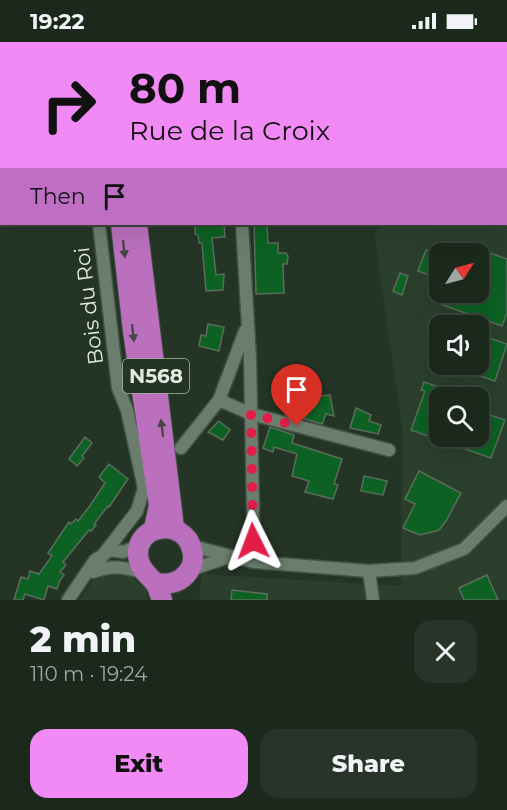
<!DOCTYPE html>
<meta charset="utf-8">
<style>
:root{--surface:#1b281c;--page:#283429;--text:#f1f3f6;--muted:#a0a6a3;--line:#39443b;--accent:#f18af4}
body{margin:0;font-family:Montserrat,sans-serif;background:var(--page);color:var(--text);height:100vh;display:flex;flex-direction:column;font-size:22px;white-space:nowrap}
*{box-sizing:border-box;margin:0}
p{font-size:20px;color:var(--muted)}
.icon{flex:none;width:33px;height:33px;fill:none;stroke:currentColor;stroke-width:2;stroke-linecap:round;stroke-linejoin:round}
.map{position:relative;height:558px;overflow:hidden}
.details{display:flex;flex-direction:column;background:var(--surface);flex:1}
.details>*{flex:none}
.hud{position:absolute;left:0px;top:0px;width:507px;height:183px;box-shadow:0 6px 24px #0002,0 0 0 2px var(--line);background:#f18af4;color:#111;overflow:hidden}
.needle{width:39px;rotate:54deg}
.buttons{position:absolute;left:429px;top:201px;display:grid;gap:12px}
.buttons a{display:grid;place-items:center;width:60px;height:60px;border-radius:12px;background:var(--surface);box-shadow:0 6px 24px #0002,0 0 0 2px var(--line);font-size:30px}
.pin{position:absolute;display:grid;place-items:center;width:51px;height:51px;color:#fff;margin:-62px -26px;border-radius:50% 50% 50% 0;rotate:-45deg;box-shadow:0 0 6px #0007}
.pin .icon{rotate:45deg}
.me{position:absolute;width:66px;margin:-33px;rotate:357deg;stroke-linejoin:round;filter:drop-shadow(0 0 4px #0008)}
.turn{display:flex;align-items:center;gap:21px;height:126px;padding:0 30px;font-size:27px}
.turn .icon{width:78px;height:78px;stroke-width:2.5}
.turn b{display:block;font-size:42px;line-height:51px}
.then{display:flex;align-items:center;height:57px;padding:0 30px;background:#0003;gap:12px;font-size:22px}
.round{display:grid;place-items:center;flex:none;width:63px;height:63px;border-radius:18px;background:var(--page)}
.head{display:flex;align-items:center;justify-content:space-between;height:102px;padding:0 30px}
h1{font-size:36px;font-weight:800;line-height:45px}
.action{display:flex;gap:12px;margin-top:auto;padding:12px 30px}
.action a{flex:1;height:69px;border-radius:18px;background:var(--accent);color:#111;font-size:24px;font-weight:800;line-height:69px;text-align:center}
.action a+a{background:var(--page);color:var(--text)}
.status{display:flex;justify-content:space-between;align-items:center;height:42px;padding:0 30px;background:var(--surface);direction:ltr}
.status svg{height:16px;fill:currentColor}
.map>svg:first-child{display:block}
</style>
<div class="status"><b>19:22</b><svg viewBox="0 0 49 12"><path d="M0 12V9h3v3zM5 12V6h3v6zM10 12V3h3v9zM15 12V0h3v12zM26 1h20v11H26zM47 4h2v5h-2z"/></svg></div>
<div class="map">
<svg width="507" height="558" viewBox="0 0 507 558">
<rect width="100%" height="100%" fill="#243526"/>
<!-- built -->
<g fill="#2a402d" fill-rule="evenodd">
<path d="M503 0H507V558H199L202 532 401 544 402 384 374 191 381 182H506V2L502 1ZM440 212H478V250H440ZM440 284H478V322H440ZM440 356H478V394H440Z"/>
<polygon points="124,529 146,547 148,558 79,558 96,535"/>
</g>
<!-- building -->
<g fill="#0c6123" stroke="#5b6d5c" stroke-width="1.5">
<polygon points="195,182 224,182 225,195 212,196 216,233 224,232 223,248 206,249 202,201 199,201 198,193 195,192"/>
<polygon points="254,182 267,182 268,201 278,201 278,211 286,211 288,214 287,222 283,222 284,251 256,252"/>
<polygon points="462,201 507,217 507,271 502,284 440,262 444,250 478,250 478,212 458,212"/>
<polygon points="426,208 440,213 440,237 418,229"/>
<polygon points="400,231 408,234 402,253 393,249"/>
<polygon points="208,282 224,285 219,309 199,304 201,293 206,294"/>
<polygon points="478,292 507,302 495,339 450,324 478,322"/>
<polygon points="424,340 463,354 440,356 440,394 478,394 478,369 505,378 491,416 411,388 425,349 421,348"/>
<polygon points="296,352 309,352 311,355 330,353 334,374 326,372 322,382 299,375 302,362 297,361"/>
<polygon points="356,366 371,373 369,379 381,383 378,392 350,386"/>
<polygon points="219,379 230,388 223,398 208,390"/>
<polygon points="270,385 294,393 292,401 342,417 334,442 338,443 333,457 305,450 309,439 292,434 297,412 274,405 273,410 263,406"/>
<polygon points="85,395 92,401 82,414 84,416 77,424 69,417"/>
<polygon points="109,422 128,437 109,465 108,464 94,482 96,483 91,489 89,488 63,520 66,523 60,530 64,533 60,538 57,547 48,544 44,558 25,552 23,558 14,558 21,535 28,537 30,529 39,532 52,514 48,511 69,480 71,482 76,477 78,479 89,465 105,441 99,435"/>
<polygon points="419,429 461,451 446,479 439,488 420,493 403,486 415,462 405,457"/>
<polygon points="364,434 387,439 383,453 361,449"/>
<polygon points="487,533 498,558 464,558 459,546"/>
<polygon points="232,548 267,552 267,558 231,558"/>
</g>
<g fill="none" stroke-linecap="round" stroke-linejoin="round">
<defs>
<g id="minor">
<polyline points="77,0 77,2"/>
<polyline points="236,0 236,2"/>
<polyline points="99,182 118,346 127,368 144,446 137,469 103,513 99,520 100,528"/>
<polyline points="242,182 250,316 254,520"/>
<polyline points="219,358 251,372 389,408"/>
<polyline points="181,406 219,358 245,289"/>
<polyline points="192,504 254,520 369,529 415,526 464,507 507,464"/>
<polyline points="190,528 229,515"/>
<polyline points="369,529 373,558"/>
<path d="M93 530C112 523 125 525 144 531"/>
<polyline points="68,558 95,518 111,508 123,510 138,504"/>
</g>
<g id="trunk">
<polyline points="115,0 115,2"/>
<polyline points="121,182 133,289 159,463 154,487"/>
<polyline points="137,182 174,486"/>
<path d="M155 541C169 543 180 541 188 530 193 524 194 515 192 508 185 474 130 482 139 519 142 530 148 532 155 541 158 545 160 553 162 558"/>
</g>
</defs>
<!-- minor casing -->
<use href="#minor" stroke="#445245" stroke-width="15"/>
<!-- trunk casing -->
<use href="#trunk" stroke="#445245" stroke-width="22"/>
<!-- minor -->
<use href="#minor" stroke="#6b7e6d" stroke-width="12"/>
<!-- trunk -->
<use href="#trunk" stroke="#ba70bd" stroke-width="20"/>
</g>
<!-- one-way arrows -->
<defs><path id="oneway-solid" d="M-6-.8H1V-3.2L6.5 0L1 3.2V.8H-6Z" transform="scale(1.5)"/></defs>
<g fill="#4a444c">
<use href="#oneway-solid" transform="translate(124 207) rotate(84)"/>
<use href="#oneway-solid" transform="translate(133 291) rotate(83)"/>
<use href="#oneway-solid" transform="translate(162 386) rotate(-97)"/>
</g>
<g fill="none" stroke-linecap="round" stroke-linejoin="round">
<!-- route -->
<polyline stroke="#e11d48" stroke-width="10" stroke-dasharray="0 18" points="253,499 251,372 297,384"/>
</g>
<g text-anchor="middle" stroke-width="4.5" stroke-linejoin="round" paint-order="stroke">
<!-- shield labels -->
<rect fill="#243526" stroke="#a8b4a9" stroke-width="1.5" x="123" y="317" width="66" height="34" rx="4.5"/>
<g font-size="20" font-weight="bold" fill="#e1ebe1">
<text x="156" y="341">N568</text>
</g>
<!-- street labels -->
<g font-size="21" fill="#e1ebe1" stroke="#243526">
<text transform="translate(89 264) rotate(-97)" y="7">Bois du Roi</text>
</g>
</g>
</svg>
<div class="buttons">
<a><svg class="needle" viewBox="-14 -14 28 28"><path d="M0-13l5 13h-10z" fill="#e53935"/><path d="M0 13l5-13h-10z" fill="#a0a6a3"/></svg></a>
<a><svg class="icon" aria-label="sound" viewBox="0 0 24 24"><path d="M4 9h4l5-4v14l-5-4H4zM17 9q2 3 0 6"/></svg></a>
<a><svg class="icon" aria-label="search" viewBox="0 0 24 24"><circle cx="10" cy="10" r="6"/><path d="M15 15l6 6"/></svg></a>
</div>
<div class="pin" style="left:297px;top:384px;background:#d93025"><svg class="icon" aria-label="arrive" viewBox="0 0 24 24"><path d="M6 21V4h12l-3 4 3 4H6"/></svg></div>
<svg class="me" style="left:253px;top:499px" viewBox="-20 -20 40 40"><path d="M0-17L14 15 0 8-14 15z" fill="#e11d48" stroke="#fff" stroke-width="4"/></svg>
<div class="hud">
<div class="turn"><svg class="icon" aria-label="right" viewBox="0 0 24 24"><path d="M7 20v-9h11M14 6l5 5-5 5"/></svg><div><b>80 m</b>Rue de la Croix</div></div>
<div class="then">Then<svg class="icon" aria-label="arrive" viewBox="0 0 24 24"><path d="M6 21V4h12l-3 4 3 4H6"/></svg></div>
</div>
</div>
<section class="details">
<div class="head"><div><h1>2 min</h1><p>110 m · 19:24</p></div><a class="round"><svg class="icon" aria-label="close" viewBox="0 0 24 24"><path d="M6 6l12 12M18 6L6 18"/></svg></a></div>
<div class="action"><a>Exit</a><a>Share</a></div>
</section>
